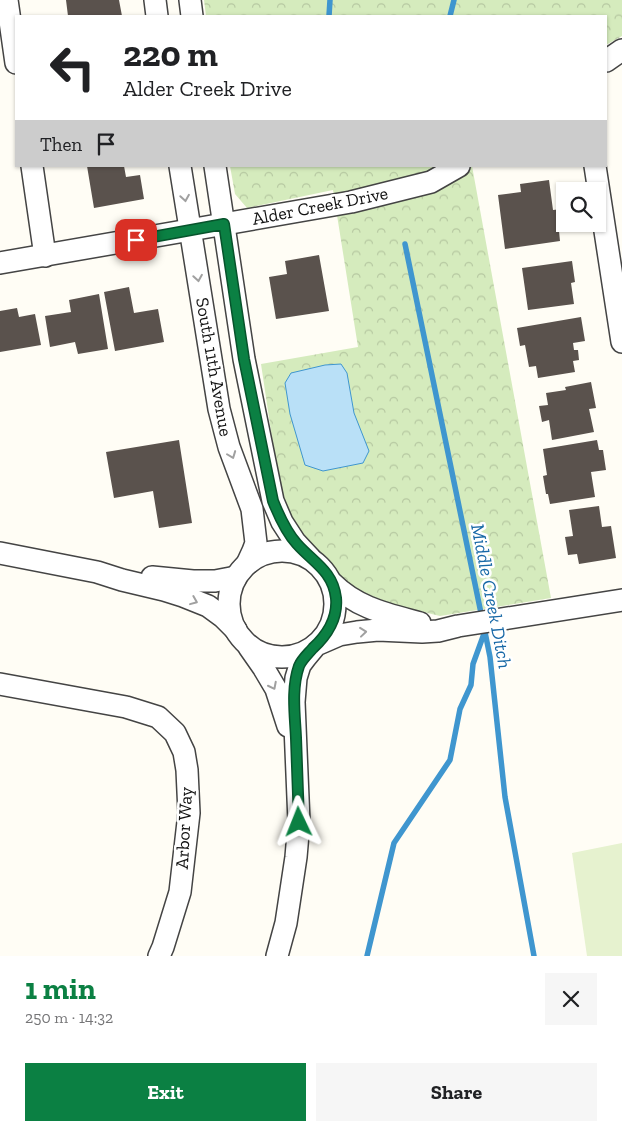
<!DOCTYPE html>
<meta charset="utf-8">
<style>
:root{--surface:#fff;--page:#f6f6f6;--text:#202124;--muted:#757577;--accent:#0b8043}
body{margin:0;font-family:"Zilla Slab",serif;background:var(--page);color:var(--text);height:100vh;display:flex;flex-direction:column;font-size:19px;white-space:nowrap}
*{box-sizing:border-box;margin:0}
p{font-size:16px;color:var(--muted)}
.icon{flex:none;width:28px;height:28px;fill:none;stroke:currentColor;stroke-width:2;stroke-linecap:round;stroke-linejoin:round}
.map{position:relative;height:956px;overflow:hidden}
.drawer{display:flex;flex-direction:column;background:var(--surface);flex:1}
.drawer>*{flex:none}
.hud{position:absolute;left:15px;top:15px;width:592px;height:152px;border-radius:0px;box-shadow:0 1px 4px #0004;background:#fff;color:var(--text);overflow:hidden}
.fabs{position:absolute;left:556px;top:182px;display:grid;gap:10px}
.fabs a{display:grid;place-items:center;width:50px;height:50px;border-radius:0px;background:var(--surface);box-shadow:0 1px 4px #0004;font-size:25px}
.pin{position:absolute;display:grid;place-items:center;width:42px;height:42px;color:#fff;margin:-21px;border-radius:10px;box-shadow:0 2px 8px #0006}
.me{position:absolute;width:55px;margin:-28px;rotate:358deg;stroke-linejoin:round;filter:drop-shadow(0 0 4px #0008)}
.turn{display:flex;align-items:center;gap:18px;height:105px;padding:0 25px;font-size:22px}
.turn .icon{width:65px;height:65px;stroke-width:2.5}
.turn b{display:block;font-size:35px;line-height:42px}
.then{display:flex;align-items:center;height:48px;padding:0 25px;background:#0003;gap:10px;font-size:19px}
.round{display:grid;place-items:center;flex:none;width:52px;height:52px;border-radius:0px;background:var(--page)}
.overview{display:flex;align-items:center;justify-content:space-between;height:85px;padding:0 25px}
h1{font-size:30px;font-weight:700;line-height:38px;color:var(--accent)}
.button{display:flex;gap:10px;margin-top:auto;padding:10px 25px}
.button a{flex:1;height:58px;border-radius:0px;background:var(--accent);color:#fff;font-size:20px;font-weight:700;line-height:58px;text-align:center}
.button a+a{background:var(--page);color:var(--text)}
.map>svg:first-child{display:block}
</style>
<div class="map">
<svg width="622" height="956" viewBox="0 0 622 956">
<defs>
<pattern id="park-crowns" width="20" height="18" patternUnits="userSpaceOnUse" patternTransform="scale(1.25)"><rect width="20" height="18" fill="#d5ebbd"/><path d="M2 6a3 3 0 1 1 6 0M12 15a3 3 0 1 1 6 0" fill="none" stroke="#b6c8a1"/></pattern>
</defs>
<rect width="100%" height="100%" fill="#fffdf5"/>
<!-- park -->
<g fill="url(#park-crowns)">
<polygon points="204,0 622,0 622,36 606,45 606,16 206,16"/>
<polygon points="230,166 472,166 551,598 440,616 394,605 343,584 301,533 281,498 261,364 358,347 333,190 247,208 235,194"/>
</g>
<!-- pitch -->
<polygon fill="#e6f2cf" points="622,843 622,956 587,956 572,853"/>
<!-- water -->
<polygon fill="#b9e0f7" stroke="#3f96cf" points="341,364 347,373 354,413 369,451 363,463 323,471 305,465 290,414 285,383 291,373 325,365"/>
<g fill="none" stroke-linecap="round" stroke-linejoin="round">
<!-- stream -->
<g stroke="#3f96cf" stroke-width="5.5">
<polyline points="329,16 330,0"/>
<polyline points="450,16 454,0"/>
<polyline points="405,244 482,618"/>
<polyline points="484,627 490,657 505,797 534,956"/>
<polyline points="367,956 394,843 450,760 460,709 471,685 473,664 485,631"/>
</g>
</g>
<!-- building -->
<g fill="#5a524d">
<polygon points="66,0 119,0 122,16 68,16"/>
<polygon points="87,166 124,166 126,177 140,175 144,199 94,208"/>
<polygon points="549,180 553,210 562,209 565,230 559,231 560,241 505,249 498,195 521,192 520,184"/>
<polygon points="319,255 329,311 276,319 269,277 287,274 285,261"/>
<polygon points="572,261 575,282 571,283 574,304 528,310 522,268"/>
<polygon points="129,287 134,313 158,309 164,342 115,351 104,292"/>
<polygon points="99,294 108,349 78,354 75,342 50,347 45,316 71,312 69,300"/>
<polygon points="17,308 19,317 35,314 41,345 0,352 0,311"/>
<polygon points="581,317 585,341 573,343 574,350 578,350 579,360 573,361 575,372 538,378 536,366 529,367 525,345 520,346 517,328"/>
<polygon points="591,382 596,408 589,409 594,432 552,440 549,420 542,422 539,406 548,405 546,393 566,390 565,387"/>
<polygon points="179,440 192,523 159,528 153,491 114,498 106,452"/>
<polygon points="597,440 599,450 603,450 606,470 591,472 595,497 550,504 548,494 546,494 543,476 547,475 543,449"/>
<polygon points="599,506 602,527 611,526 616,558 579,564 577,554 568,555 565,537 573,536 569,510"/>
</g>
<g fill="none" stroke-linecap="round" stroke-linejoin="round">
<defs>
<g id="minor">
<polyline points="7,0 16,63"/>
<polyline points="155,0 157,16"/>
<polyline points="190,0 192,16"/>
<polyline points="606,61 622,50"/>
<polyline points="32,166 45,256"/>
<polyline points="180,166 219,409 229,447 252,509 256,543 253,551 247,564"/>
<polyline points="215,166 244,359 273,501 282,522 295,542 310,558"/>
<polyline points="595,166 622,342"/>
<polyline points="0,263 351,202 431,182 459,166"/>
<circle cx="282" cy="604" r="53"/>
<polyline points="0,553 97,572 122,580 164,590 183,596 208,606 223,617 236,630"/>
<polyline points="152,577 193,581 215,581 236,577"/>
<path d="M332 583C357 608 387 614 420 623"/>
<polyline points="249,647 263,667 276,689 288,726"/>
<polyline points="0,684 126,707 158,717 175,733 184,752 187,770 189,813 180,892 163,947 159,956"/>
<polyline points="277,956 286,923 296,857 299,822 294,702 296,678 300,665 306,657 316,645 339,635 357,632 378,630 422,632 438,631 458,626 622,600"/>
</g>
</defs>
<!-- minor casing -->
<use href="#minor" stroke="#444" stroke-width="24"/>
<!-- minor -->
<use href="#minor" stroke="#fff" stroke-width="21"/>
</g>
<!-- one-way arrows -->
<defs><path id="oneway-chevron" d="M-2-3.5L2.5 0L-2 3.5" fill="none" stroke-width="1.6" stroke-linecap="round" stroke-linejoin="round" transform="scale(1.25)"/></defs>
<g stroke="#a0a0a0">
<use href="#oneway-chevron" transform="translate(185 198) rotate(81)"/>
<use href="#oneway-chevron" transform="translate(198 278) rotate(81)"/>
<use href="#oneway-chevron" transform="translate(232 455) rotate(69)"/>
<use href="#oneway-chevron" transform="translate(194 601) rotate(22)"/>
<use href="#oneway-chevron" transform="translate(363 632) rotate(-6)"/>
<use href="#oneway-chevron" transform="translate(273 686) rotate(63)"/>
</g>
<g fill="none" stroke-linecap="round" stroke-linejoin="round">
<defs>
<path id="route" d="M136 240 224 224 244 359 273 501C279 516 286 532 297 544 313 562 333 571 336 598 338 619 327 635 313 648 308 654 302 659 299 666 291 689 295 715 296 738 297 766 298 794 299 822"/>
</defs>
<!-- route casing -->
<use href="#route" stroke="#07532c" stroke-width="12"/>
<!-- route -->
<use href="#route" stroke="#0b8043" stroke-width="9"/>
</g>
<g text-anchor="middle" stroke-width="5" stroke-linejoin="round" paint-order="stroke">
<!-- street labels -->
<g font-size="18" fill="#111" stroke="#fff">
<text transform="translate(320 206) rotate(-11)" y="6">Alder Creek Drive</text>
<text transform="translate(214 367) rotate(80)" y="6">South 11th Avenue</text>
<text transform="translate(184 828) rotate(-87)" y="6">Arbor Way</text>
</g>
<!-- water labels -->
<g font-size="19" font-style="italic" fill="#1768a6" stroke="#fff">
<text transform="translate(492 596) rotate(79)" y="7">Middle Creek Ditch</text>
</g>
</g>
</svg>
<div class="fabs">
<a><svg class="icon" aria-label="search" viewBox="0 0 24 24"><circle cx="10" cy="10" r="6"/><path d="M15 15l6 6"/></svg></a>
</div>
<div class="pin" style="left:136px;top:240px;background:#d93025"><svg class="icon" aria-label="arrive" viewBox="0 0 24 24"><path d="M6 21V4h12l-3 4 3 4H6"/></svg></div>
<svg class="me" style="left:299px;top:822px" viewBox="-20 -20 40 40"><path d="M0-17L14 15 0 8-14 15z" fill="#0b8043" stroke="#fff" stroke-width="4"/></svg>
<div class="hud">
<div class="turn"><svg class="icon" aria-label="left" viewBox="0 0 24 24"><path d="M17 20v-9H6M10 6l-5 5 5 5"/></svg><div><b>220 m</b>Alder Creek Drive</div></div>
<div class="then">Then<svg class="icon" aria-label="arrive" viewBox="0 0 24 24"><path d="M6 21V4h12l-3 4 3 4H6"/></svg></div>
</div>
</div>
<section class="drawer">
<div class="overview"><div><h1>1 min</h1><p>250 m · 14:32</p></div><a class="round"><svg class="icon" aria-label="close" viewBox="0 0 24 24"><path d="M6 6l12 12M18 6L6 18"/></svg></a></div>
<div class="button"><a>Exit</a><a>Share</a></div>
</section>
